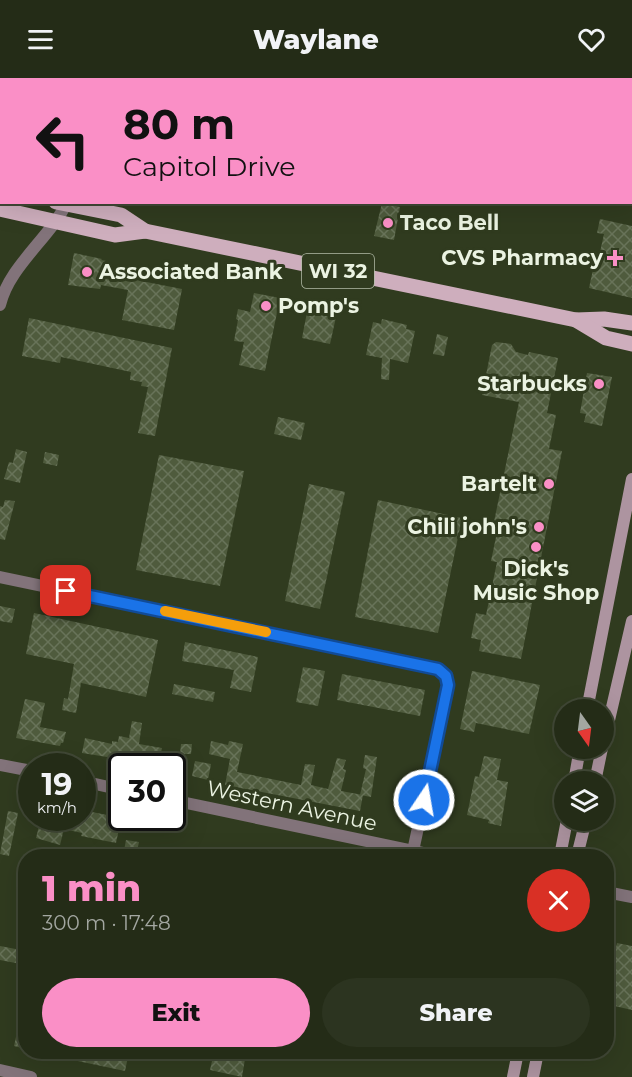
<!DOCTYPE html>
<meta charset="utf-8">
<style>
:root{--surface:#242c17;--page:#2c3420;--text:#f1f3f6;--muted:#a3a7a1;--line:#414836;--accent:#fa8fc6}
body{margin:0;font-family:Montserrat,sans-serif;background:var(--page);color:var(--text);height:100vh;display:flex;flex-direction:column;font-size:22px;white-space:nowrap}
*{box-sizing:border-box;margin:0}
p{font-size:20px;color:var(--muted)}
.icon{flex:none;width:33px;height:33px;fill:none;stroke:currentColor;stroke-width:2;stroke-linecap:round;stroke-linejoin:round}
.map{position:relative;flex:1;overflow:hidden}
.panel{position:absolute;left:18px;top:771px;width:596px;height:210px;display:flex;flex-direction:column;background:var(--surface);border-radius:24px;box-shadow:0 6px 24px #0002,0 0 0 2px var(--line)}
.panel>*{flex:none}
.hud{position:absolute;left:0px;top:0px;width:633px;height:126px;box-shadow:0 6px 24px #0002,0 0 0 2px var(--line);background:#fa8fc6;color:#111;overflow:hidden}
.needle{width:39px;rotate:166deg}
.fabs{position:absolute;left:554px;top:621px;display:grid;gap:12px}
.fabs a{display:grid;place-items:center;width:60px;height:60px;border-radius:50%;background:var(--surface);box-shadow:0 6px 24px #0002,0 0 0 2px var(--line);font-size:30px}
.speed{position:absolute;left:18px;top:675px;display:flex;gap:12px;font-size:30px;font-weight:700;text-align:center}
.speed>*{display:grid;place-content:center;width:78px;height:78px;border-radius:50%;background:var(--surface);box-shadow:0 6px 24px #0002,0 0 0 2px var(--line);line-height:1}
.speed small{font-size:15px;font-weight:400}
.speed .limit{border:3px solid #111;border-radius:9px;background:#fff;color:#111}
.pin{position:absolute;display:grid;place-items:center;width:51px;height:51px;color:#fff;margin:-26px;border-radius:12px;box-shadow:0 3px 9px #0006}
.me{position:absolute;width:66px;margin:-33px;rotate:12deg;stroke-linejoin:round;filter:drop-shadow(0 0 4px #0008)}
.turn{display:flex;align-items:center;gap:21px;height:126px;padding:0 24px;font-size:27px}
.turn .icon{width:78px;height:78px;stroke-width:2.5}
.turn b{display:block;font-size:42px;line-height:51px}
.round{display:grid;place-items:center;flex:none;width:63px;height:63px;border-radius:32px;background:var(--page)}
.head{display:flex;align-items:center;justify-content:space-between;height:102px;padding:0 24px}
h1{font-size:36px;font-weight:800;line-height:45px;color:var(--accent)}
.cta{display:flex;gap:12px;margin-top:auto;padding:12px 24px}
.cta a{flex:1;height:69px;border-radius:36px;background:var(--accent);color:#111;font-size:24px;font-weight:800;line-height:69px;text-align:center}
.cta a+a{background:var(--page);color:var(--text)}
header{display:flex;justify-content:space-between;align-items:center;height:78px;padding:0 24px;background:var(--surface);font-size:27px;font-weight:800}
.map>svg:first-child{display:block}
</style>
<header><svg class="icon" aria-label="menu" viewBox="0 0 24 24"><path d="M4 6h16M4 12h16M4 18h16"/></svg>Waylane<svg class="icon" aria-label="heart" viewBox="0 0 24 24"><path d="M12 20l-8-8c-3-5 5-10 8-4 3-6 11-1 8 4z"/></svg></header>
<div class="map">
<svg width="632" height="999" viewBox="0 0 632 999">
<defs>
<pattern id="building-cross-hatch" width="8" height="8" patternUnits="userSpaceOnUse" patternTransform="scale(1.5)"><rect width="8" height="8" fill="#4f5b3d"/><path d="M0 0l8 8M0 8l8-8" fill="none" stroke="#687359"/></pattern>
</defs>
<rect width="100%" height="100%" fill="#303b1f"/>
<!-- building -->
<g fill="url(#building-cross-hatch)">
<polygon points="382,125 400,129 394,162 374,158"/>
<polygon points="600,141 632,148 632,220 589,210 594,187 597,188 604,156 597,155"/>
<polygon points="74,175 102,181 101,182 106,183 105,189 123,193 121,199 182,211 174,252 122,242 128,212 101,207 100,211 68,207"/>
<polygon points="254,215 280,220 265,293 239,287 244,264 234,263 238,242 236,241 238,231 250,234"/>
<polygon points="309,224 338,230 330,266 302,260"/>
<polygon points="29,240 172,270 155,358 138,355 148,309 141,308 142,304 130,302 131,294 61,279 60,285 22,278"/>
<polygon points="382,241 407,247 406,251 415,253 408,285 390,281 389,302 381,301 382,280 366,277 373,244 381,246"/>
<polygon points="437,256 448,259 444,278 433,276"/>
<polygon points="496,264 511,266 516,274 528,277 529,274 558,280 547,335 556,337 549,371 562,373 521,581 479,573 481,562 471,560 476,535 486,537 497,484 491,483 496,459 491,458 519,324 482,317 492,267"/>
<polygon points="587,295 612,299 602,348 584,344 586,336 580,335"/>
<polygon points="278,339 305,345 301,362 274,356"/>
<polygon points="16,371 27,374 20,405 4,401 9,384 13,385"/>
<polygon points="45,374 59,377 57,388 43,385"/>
<polygon points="159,377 244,393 220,508 136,492"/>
<polygon points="309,406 345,414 320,531 285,523"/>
<polygon points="5,422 15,423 5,462 0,461 0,428 3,429"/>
<polygon points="378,422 462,440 438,555 355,539"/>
<polygon points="0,528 15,531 12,545 0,543"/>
<polygon points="34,535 158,562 146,619 81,605 76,635 62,632 64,620 68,621 74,586 26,576"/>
<polygon points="185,564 258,579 251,614 230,610 234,592 182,583"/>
<polygon points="303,589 325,593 318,628 296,624"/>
<polygon points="472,593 540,607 529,656 476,645 474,654 460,651"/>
<polygon points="342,596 425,612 420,638 337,622"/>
<polygon points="174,606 215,614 213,624 172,616"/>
<polygon points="25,621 45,625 40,649 66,654 63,665 61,665 60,668 16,660"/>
<polygon points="132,643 142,645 139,666 162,670 158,688 144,688 145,685 82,675 85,660 112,666 112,663 118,664 119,658 129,660"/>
<polygon points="211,663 228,667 229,663 243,666 237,694 301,707 305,686 315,687 311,707 328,711 337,680 346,682 343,691 346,692 341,713 363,717 360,733 225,707 230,681 209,676"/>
<polygon points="181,666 192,666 191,676 180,676"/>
<polygon points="365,677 377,679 371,719 360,717 366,691 363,690"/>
<polygon points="484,678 501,681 497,702 508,704 501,748 488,745 489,742 467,737 475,698 479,699"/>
<polygon points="195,683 211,686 208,702 192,698"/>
<polygon points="8,733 18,735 9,778 0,776"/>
<polygon points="87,733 117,739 115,750 119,751 116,765 81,758 82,755 64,751 60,767 36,760 41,740 66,740 84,743"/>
<polygon points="126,762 139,764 136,778 123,778"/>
<polygon points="617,865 632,868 632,932 606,926 606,914"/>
<polygon points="0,868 26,873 26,887 0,882"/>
<polygon points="22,932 26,933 26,971 14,968"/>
<polygon points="55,974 129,974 125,993 54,978"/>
<polygon points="214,974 245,981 242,999 210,992"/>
</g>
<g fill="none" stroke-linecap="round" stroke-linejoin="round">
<!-- street -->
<g stroke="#82737a" stroke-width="12">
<polyline points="92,2 93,0"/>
<path d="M0 227C9 188 51 159 67 124"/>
<polyline points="0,499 439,591 446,598 448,610 413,773"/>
<polyline points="0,687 32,693"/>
<polyline points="82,703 122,712"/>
<polyline points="172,722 438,778"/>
<polyline points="606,814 632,819"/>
<polyline points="0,992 31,999"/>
</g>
<!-- secondary -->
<g stroke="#ad94a0" stroke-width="12">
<polyline points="587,632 632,401"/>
<polyline points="603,668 632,543"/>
<polyline points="574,704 580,670"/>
<polyline points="595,704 602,670"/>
<polyline points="560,778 567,742"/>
<polyline points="577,778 586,742"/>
<polyline points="513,999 518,974"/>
<polyline points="533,999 538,974"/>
</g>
<!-- primary -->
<g stroke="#ceaebd" stroke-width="15">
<polyline points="0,113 2,113"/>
<polyline points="56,124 121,137 145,153"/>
<polyline points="0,131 115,157 145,153 576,242 604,241 632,245"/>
<polyline points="576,242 606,260 632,266"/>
</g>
</g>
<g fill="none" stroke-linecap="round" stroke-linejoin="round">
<defs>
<polyline id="route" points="66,513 438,591 446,598 448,607 424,722"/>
</defs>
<!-- route casing -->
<use href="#route" stroke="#114b97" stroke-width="15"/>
<!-- route -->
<use href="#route" stroke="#1a73e8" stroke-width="10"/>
<!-- slow -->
<polyline stroke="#f59e0b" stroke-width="10" points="165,533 266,554"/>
</g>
<!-- markers -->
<g fill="#fa8fc6" stroke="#303b1f" stroke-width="2">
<circle cx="388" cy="145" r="6"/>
<path d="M612 171h6v6h6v6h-6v6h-6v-6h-6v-6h6z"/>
<circle cx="87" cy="194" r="6"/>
<circle cx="266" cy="228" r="6"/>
<circle cx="599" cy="306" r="6"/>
<circle cx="549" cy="406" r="6"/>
<circle cx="539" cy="449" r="6"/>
<circle cx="536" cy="469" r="6"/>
</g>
<g text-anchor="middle" stroke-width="6" stroke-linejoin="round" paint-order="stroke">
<!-- shield labels -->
<rect fill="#303b1f" stroke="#b3bca8" stroke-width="1.5" x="302" y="176" width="72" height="34" rx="4.5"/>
<g font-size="20" font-weight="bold" fill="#ebf3e2">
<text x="338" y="200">WI 32</text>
</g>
<!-- poi labels -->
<g font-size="21" font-weight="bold" fill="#ebf3e2" stroke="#303b1f" text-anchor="end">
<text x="400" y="152" text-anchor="start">Taco Bell</text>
<text x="603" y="187">CVS Pharmacy</text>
<text x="99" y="201" text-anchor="start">Associated Bank</text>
<text x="278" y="235" text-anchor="start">Pomp's</text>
<text x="587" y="313">Starbucks</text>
<text x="537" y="413">Bartelt</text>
<text x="527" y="456">Chili john's</text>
<text x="536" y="498" text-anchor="middle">Dick's<tspan x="536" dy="24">Music Shop</tspan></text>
</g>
<!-- street labels -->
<g font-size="21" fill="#ebf3e2" stroke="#303b1f">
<text transform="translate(292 728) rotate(12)" y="7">Western Avenue</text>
</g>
</g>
</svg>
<div class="fabs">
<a><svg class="needle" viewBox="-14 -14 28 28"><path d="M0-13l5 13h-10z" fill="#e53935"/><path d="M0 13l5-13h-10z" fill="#a3a7a1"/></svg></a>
<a><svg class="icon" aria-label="layers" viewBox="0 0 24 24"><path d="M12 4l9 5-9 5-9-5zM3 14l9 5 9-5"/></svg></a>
</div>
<div class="speed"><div>19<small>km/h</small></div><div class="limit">30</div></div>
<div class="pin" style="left:66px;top:513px;background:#d93025"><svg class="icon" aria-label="arrive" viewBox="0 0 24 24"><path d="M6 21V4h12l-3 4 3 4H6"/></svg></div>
<svg class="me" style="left:424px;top:722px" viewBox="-20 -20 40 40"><circle r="17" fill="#1a73e8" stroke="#fff" stroke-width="3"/><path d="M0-11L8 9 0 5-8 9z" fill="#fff"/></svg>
<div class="hud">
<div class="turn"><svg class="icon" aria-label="left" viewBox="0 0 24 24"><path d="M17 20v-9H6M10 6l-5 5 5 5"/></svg><div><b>80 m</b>Capitol Drive</div></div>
</div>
<section class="panel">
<div class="head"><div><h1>1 min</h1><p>300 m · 17:48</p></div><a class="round" style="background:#d93025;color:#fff"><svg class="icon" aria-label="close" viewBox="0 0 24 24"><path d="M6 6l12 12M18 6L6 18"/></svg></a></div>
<div class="cta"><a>Exit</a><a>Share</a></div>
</section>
</div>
